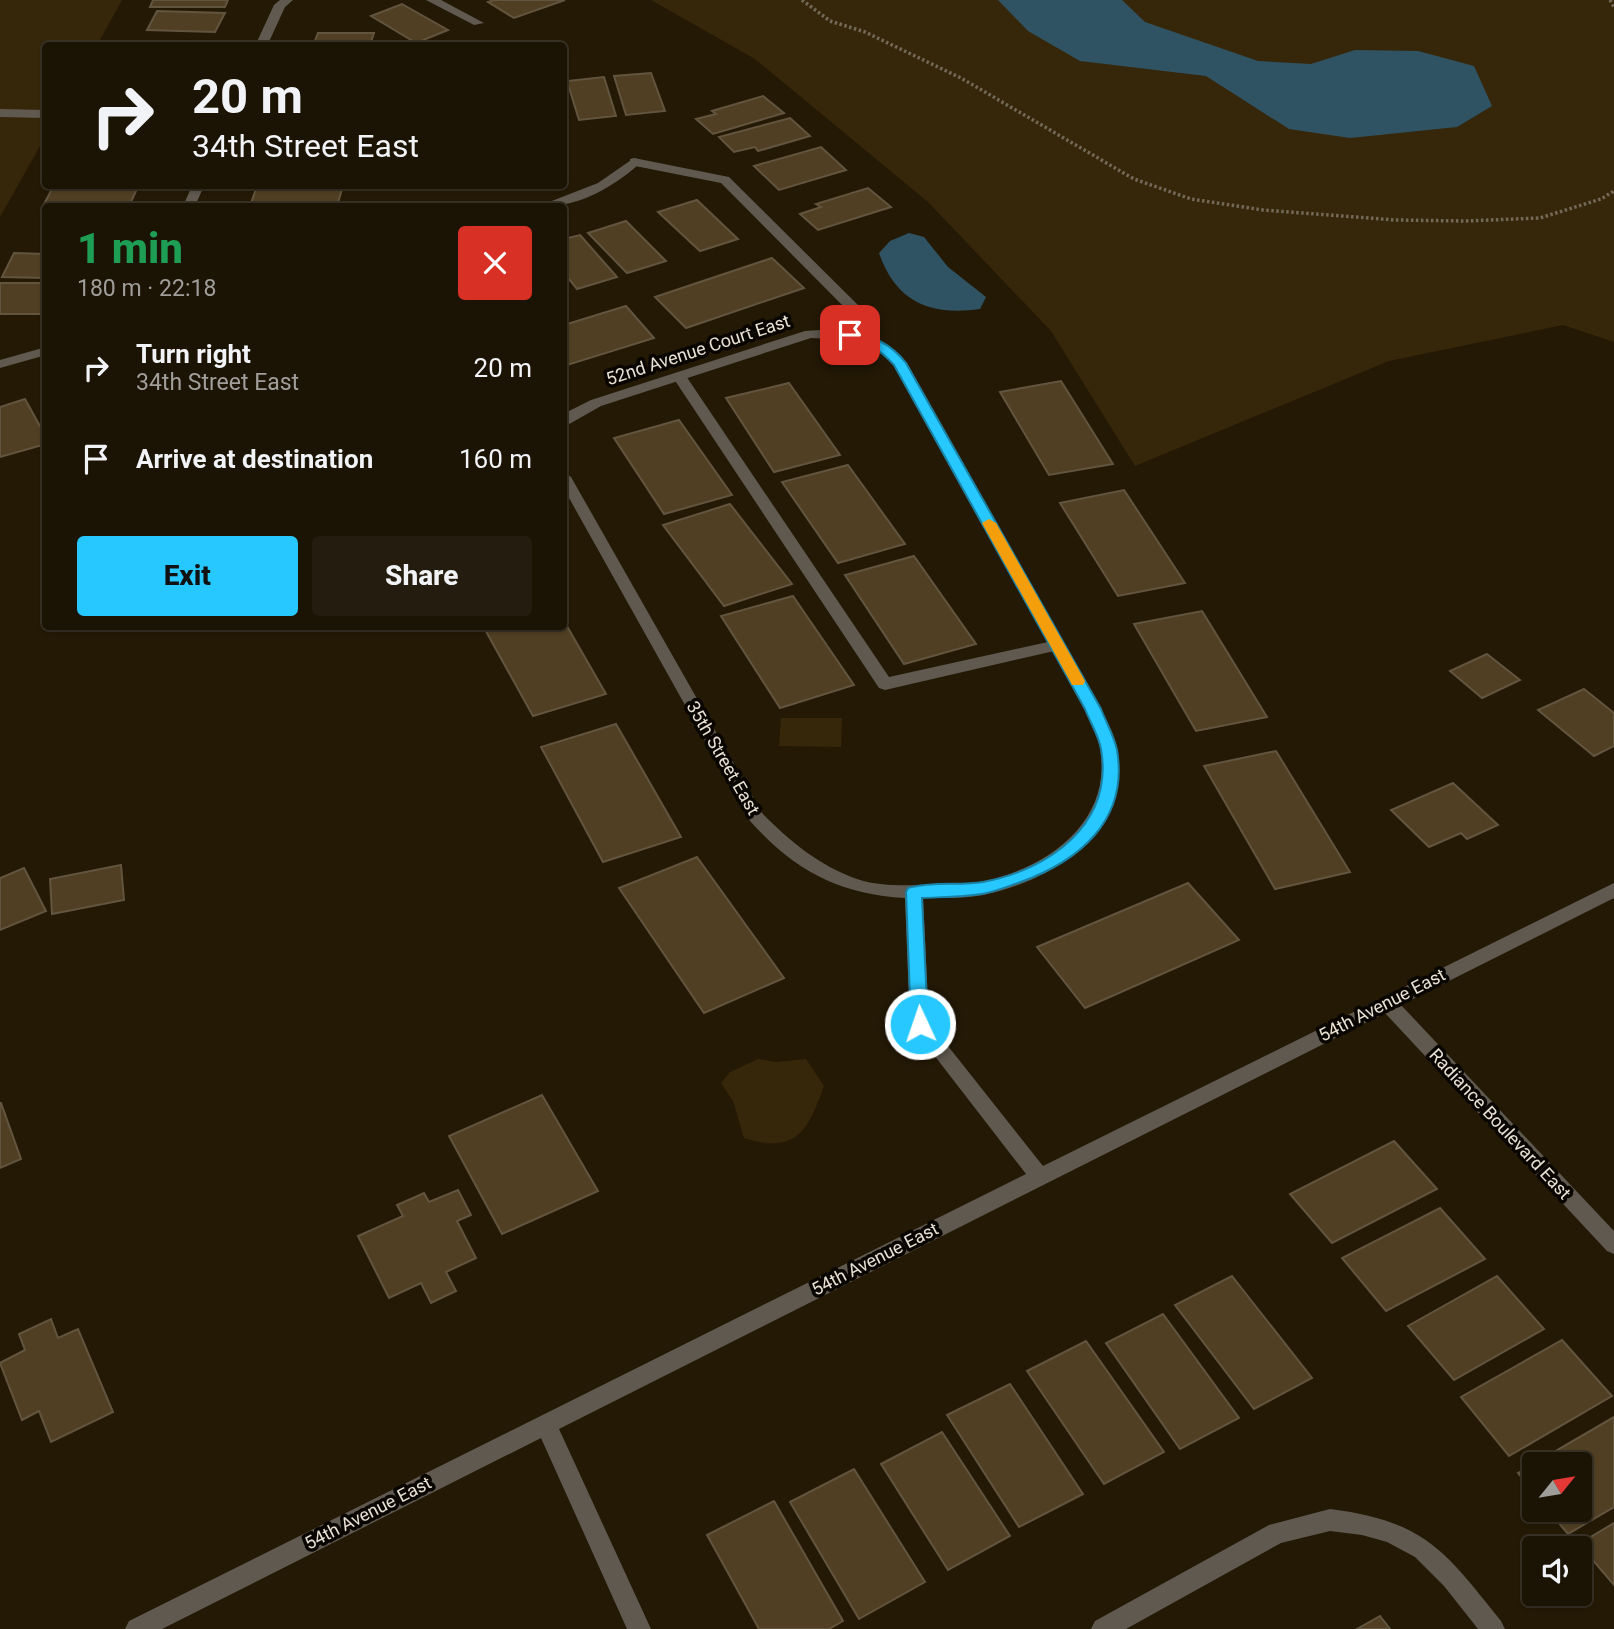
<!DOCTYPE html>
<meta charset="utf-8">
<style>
:root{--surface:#1b1304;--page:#241c0e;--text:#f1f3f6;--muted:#a09e9a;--line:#393226;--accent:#27c8ff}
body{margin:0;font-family:Roboto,sans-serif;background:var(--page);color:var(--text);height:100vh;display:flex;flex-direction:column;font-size:26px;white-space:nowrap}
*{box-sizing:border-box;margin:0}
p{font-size:23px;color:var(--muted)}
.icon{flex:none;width:38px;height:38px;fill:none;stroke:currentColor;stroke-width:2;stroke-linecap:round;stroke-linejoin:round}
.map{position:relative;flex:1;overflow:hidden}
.details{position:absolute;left:42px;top:203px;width:525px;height:427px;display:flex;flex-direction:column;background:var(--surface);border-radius:7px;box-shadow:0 2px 5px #0004,0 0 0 2px var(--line)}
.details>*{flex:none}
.guide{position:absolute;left:42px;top:42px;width:525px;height:147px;border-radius:7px;box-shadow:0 2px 5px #0004,0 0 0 2px var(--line);background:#1b1304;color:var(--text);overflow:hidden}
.needle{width:46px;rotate:60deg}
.tools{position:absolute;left:1522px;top:1452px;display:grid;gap:14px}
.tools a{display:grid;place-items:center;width:70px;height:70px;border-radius:7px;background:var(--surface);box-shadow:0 2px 5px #0004,0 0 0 2px var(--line);font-size:35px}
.pin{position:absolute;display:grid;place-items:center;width:60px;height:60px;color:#fff;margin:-30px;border-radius:14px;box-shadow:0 4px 10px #0006}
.me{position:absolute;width:77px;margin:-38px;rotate:357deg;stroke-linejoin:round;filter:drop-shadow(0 0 5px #0008)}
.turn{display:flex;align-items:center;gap:24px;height:147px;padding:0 35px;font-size:32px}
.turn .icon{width:91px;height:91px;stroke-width:2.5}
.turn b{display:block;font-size:49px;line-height:60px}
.round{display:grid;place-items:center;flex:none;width:74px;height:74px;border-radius:7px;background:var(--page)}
.headline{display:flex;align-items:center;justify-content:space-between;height:119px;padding:0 35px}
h1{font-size:42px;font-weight:800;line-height:52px;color:#1e9e55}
.button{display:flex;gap:14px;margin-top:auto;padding:14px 35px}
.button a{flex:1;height:80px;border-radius:7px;background:var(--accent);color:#111;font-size:28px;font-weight:800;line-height:80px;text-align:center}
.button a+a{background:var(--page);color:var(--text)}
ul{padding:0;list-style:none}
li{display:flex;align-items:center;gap:21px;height:91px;padding:0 35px}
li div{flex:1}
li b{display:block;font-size:26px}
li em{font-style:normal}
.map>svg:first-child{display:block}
</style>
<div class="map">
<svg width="1614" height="1629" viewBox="0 0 1614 1629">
<rect width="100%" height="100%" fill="#241905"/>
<!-- green -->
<g fill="#36270b">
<polygon points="0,0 122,0 97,45 46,46 45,137 0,217"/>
<polygon points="651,0 1614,0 1614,342 1563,325 1389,361 1135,466 1051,331 928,202 755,59"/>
<polygon points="781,718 842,718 841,747 779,746"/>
<path d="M758 1059 776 1062 806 1059 824 1086C808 1130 797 1155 744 1138L733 1101 721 1083 730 1072Z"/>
</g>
<!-- water -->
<g fill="#2f5363">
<polygon points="998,0 1122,0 1145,22 1258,61 1311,64 1355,50 1418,51 1474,66 1492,106 1457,127 1350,138 1289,129 1206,76 1080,61 1028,31"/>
<path d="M909 233 924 237 948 267 986 297 980 309C930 316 896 302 879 253L890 241Z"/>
</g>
<!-- building -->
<g fill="#503f23" stroke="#62553f" stroke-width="2">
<polygon points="153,0 228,0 225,7 150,7"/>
<polygon points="494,0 565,0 514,18 488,2"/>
<polygon points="402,4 448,30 416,43 371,16"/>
<polygon points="157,11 225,13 215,32 147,30"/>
<polygon points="318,33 374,33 371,42 384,42 382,46 313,46"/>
<polygon points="131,41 188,42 187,44 206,44 129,46"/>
<polygon points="651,73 665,111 626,115 614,76"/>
<polygon points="604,77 616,116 579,120 567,81"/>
<polygon points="763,96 784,113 713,134 696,119 716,114 712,111"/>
<polygon points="790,118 810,136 758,151 755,147 734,152 719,137"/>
<polygon points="821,147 846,170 779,190 754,166"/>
<polygon points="257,186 343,186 337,206 250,206"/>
<polygon points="53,187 137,189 129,206 42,208"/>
<polygon points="868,188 891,207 818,230 800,214 821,207 816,204"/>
<polygon points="697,200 738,239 700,251 658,212"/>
<polygon points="626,221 666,261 627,273 588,233"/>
<polygon points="580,235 617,277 577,289 564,273 564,239"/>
<polygon points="14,253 46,254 46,278 2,277"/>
<polygon points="772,258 804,288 686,328 655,297"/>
<rect x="0" y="283" width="46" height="31"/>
<polygon points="626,306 654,338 564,366 564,325"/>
<polygon points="1061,381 1113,464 1049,475 1000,392"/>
<polygon points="789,383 840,455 774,472 726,398"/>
<polygon points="25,399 46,437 46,444 0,457 0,407"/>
<polygon points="679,420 732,495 664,514 614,438"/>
<polygon points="848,465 905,544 838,563 782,482"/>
<polygon points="1124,490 1185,583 1118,596 1060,503"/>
<polygon points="730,504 792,584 724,606 663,525"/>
<polygon points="914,556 976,644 904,664 845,575"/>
<polygon points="793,596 854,685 780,708 721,616"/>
<polygon points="1202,611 1267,717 1196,731 1134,624"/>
<polygon points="564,621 606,694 533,716 483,626 564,626"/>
<polygon points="1487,654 1520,680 1482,698 1450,671"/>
<polygon points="1584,689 1614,713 1614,746 1594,756 1538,710"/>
<polygon points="616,724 681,837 603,862 541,747"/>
<polygon points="1276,751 1350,872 1275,889 1204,766"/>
<polygon points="1453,783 1498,825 1467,839 1461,833 1429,847 1391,810"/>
<polygon points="697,857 784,978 704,1013 619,888"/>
<polygon points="121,865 124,900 52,914 50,879"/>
<polygon points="24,868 46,911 0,930 0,878"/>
<polygon points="1188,883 1239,940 1085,1008 1037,947"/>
<polygon points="542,1095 598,1191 502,1234 449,1136"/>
<polygon points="1,1103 21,1159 0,1168 0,1103"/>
<polygon points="1394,1141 1437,1189 1332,1243 1290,1194"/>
<polygon points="458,1190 471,1215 457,1221 476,1258 446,1272 456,1291 431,1303 421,1283 389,1298 358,1236 403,1216 397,1205 424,1193 429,1202"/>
<polygon points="1440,1208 1485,1259 1386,1311 1342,1258"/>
<polygon points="1232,1276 1312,1378 1254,1409 1175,1305"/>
<polygon points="1497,1276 1544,1329 1454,1380 1408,1326"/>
<polygon points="1163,1314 1239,1418 1180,1449 1106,1343"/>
<polygon points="51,1319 58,1338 78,1329 113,1412 51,1442 39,1411 22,1420 0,1363 25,1350 19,1334"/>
<polygon points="1562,1340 1612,1396 1509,1456 1461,1397"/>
<polygon points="1086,1341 1164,1452 1104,1484 1027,1371"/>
<polygon points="1010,1384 1083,1494 1019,1527 947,1415"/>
<polygon points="1614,1417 1614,1507 1568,1534 1548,1510 1580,1510 1580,1465 1535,1465 1535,1494 1518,1473"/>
<polygon points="942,1432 1010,1536 948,1570 881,1464"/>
<polygon points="854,1469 925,1582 859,1619 790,1502"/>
<polygon points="774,1501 843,1621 829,1629 759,1629 707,1535"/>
<polygon points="1614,1523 1614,1585 1579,1544"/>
<polygon points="1380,1616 1390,1629 1357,1629"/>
</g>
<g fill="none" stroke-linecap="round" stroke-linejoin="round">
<!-- path -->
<g stroke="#736958" stroke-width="3.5" stroke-dasharray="2.5 2.5" stroke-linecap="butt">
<polyline points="802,0 830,21 865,32 961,78 1134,179 1191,199 1263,210 1395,220 1465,221 1540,218 1601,199 1614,191"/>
<polyline points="1610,0 1614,7"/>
</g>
<!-- service -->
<g fill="#5f5950" fill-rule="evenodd">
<polygon points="426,0 441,0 484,23 474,25"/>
<polygon points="0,109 46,110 46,118 0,117"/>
<polygon points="634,158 729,177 860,307 863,316 855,338 850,339 843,335 848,311 721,183 630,165 630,159"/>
<polygon points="679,372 686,376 889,677 1057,640 1065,645 1063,649 885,690 879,688 672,376"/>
</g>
<!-- minor -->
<g fill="#5f5950" fill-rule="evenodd">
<polygon points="280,0 293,0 285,7 267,46 255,46 274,5"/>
<path d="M634 158 638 159V165C612 188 575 209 539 206L598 183Z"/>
<polygon points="192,186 204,186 195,206 183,206"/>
<path d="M835 329C863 332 889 340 907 363L1101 709C1107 722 1115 735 1117 749 1131 831 1053 881 983 895 963 899 943 898 923 898L929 1022 1043 1166 1614 883V898L1401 1005 1614 1231V1254L1607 1251 1385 1013 559 1429 651 1629H627L541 1438 162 1629H125L129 1621 1026 1174 910 1024 905 898C839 894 795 871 750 821L564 489V472L571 477 762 813C789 841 820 866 857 879 879 887 908 885 931 885 949 884 967 885 984 881 1048 868 1113 821 1100 748 1098 735 1090 722 1085 709L894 365 876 349 855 340 811 338 601 406 564 427 565 413 591 400 805 331Z"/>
<polygon points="46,347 46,355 0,368 0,360"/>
<path d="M1330 1509C1425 1521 1445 1551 1501 1621L1505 1629H1478L1444 1586 1415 1557 1387 1542 1362 1535 1330 1531 1281 1543 1126 1629H1091L1095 1621 1269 1525Z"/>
</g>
</g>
<!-- route -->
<path fill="#27c8ff" stroke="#1982a6" stroke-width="2" d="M850 331C874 337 890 343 906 363L1101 709C1106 722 1114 736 1117 750 1129 821 1078 862 1018 883 1006 887 994 892 982 894 962 897 942 897 922 898L928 1024 926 1029H913L911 1024 906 892 908 888C932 881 959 886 983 882 1049 870 1114 824 1101 749 1099 736 1090 722 1085 709L894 365C880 349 866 342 846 337L844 335Z"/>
<!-- slow -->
<polygon fill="#f59e0b" points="989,519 996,523 1085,681 1083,685 1072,685 1070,681 982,523"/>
<g text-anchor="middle" stroke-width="7" stroke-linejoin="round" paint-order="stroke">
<!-- street labels -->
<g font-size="18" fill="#e8e1d4" stroke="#090601">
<text transform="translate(698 350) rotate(-18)" y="6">52nd Avenue Court East</text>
<text transform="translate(723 758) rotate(60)" y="6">35th Street East</text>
<text transform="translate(1382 1005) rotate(-27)" y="6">54th Avenue East</text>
<text transform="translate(1500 1124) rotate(47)" y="6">Radiance Boulevard East</text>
<text transform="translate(875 1259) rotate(-27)" y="6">54th Avenue East</text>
<text transform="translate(368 1513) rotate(-27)" y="6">54th Avenue East</text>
</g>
</g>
</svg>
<div class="tools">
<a><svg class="needle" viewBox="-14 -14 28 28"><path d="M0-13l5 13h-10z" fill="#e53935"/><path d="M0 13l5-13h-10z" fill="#a09e9a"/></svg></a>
<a><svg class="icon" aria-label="sound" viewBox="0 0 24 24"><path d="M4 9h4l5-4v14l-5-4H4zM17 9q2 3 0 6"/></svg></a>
</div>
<div class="pin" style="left:850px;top:335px;background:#d93025"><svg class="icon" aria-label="arrive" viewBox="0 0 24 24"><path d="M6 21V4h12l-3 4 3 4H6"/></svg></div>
<svg class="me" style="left:920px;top:1024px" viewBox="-20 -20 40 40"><circle r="17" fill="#27c8ff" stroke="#fff" stroke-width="3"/><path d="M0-11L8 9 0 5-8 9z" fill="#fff"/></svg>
<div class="guide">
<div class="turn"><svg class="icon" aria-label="right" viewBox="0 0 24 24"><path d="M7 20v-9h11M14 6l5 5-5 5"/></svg><div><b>20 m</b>34th Street East</div></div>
</div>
<section class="details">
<div class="headline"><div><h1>1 min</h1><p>180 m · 22:18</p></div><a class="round" style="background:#d93025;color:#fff"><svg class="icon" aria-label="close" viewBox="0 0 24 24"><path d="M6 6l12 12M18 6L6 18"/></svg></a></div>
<ul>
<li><svg class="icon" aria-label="right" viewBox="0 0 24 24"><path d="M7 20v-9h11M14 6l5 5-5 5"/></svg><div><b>Turn right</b><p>34th Street East</p></div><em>20 m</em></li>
<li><svg class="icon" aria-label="arrive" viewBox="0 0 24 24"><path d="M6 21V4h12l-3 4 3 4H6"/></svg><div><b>Arrive at destination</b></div><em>160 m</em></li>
</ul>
<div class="button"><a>Exit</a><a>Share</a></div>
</section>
</div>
